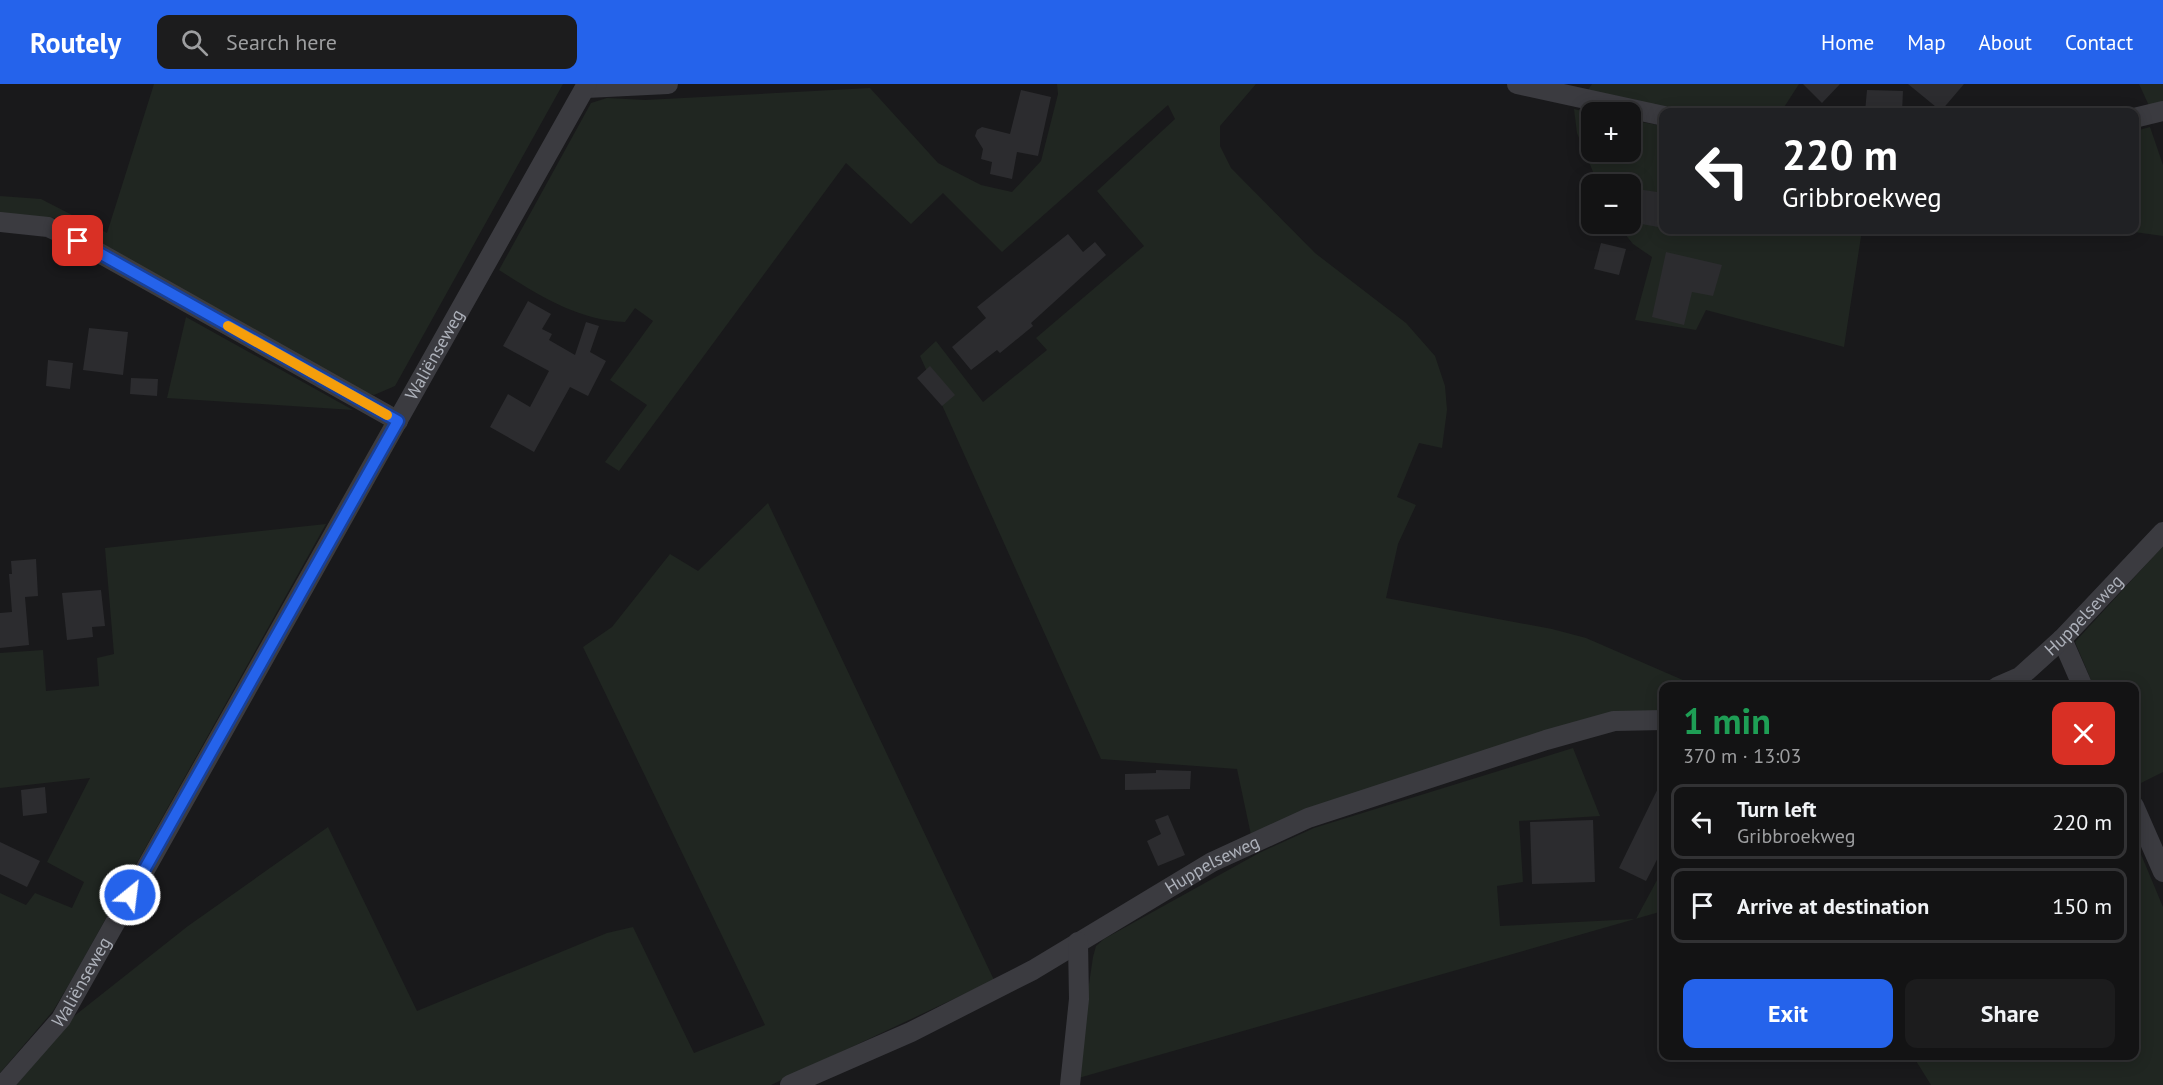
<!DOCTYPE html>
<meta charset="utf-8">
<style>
:root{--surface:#131314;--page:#1c1c1d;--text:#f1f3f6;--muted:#9d9ea0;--line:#323234;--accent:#2563eb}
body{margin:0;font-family:"PT Sans",sans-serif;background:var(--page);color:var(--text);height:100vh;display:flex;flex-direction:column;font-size:22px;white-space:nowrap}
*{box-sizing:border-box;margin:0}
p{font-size:20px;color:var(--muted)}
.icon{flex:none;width:33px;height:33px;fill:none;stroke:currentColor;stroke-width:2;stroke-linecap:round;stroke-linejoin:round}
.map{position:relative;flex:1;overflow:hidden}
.drawer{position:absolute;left:1659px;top:598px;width:480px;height:378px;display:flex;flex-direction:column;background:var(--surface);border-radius:12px;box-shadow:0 3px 15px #0003,0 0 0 2px var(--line)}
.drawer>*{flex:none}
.guide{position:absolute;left:1659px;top:24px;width:480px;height:126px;border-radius:12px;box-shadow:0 3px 15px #0003,0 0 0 2px var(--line);background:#202124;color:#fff;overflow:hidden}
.buttons{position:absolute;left:1581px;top:18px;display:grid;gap:12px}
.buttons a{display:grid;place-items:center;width:60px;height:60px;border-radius:12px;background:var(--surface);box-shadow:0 3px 15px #0003,0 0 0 2px var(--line);font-size:30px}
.pin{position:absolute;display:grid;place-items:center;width:51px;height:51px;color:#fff;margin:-26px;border-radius:12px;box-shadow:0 3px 9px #0006}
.me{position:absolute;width:66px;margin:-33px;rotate:29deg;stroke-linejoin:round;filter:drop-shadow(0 0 4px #0008)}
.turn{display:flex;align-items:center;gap:21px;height:126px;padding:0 24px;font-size:27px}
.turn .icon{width:78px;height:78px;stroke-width:2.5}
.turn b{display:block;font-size:42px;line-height:51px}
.round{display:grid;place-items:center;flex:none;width:63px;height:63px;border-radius:12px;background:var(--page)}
.summary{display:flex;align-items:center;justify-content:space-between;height:102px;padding:0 24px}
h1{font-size:36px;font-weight:700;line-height:45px;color:#1e9e55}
.primary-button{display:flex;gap:12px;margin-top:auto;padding:12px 24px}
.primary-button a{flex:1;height:69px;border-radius:12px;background:var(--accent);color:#fff;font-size:24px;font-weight:700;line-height:69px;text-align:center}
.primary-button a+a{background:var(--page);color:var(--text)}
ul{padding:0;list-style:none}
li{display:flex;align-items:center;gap:18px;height:75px;margin:0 12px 9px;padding:0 12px;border:3px solid var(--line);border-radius:12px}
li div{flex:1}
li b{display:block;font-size:22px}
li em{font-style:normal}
header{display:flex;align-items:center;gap:36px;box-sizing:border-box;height:84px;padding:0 30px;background:var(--accent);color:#fff}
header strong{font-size:28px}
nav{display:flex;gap:33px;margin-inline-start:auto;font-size:21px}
.search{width:420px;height:54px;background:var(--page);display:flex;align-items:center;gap:15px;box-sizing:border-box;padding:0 21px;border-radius:12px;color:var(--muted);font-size:22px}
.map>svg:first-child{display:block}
</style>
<header>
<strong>Routely</strong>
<div class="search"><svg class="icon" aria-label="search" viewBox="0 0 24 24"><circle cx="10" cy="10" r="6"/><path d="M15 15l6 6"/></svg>Search here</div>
<nav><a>Home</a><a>Map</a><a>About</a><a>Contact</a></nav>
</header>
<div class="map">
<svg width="2163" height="1001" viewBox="0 0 2163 1001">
<rect width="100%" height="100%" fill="#19191b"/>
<!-- green -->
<g fill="#202621">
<polygon points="154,0 563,0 395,302 374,311 366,309 54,134 0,133 0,112 41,115 107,149"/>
<path d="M1057 0H1256L1220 42V62L1231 84 1315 169 1406 239 1435 272 1445 302 1447 326 1442 364 1419 359 1397 413 1416 421 1398 460 1386 514 1552 545 1586 554 1699 603H1664L1663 631 1251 751 1237 685 1101 675 920 272 936 257 983 318 1047 266 1036 254 1144 162 1097 107 1175 35 1168 21 1002 168 943 109 911 140 846 79 619 387 605 378 647 321 610 296 653 237 635 224 625 238C579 237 536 210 499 186L591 19 607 14 645 16 870 4 938 79 981 101 1012 108 1041 77 1058 10Z"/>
<polygon points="1592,0 1799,0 1781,28 1682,28 1584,12"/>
<polygon points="2139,0 2163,0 2163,23 2151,26"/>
<polygon points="1574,25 1591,29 1592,68 1630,68 1631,36 1663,42 1664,146 1862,146 1844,263 1706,226 1696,246 1635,236 1652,173 1633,160 1617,140 1630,140 1630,100 1598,100 1577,49"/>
<polygon points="2150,43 2163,81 2163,152 2120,146 2134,146 2135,47"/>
<polygon points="186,233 353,326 167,314"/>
<polygon points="768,419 994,896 771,1001 16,1001 73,933 188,842 328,743 417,927 607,849 633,843 694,969 765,941 583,563 612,543 670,470 698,487"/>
<polygon points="326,440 71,897 53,927 0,989 0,809 26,821 35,809 72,824 84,798 47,778 90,694 0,704 0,569 43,566 46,607 99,602 97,574 114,570 105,464"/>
<polygon points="2163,462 2163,688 2135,702 2134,603 2094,603 2075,558"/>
<polygon points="1573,664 1600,732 1519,737 1523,798 1497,802 1500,842 1636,835 1663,785 1663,827 1075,995 1093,873 1096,862 1104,855 1259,769 1314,744"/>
<polygon points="2135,756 2163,823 2163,1001 1931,1001 1913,972 2134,972"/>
</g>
<!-- building -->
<g fill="#2c2c2f">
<polygon points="1803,0 1840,0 1822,19"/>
<polygon points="1908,0 1964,0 1941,27"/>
<polygon points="1021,6 1051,13 1038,72 1017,68 1012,95 990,90 992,78 981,75 983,65 975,52 977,46 982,43 1010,50"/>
<polygon points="1867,6 1903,7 1902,28 1865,28"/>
<polygon points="1630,104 1664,109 1664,144 1630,138"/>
<polygon points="1068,150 1083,168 1095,158 1106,171 1031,239 1033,242 1000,269 997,266 971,286 952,263 986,234 977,223"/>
<polygon points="1601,159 1626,165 1619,191 1594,185"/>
<polygon points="1666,168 1722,181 1713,212 1692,208 1684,241 1652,233"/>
<polygon points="528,217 551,230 542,245 552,250 549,256 575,271 586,238 599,242 590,268 606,277 588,312 570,303 534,368 490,343 508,310 530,323 549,287 503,262"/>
<polygon points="89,244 128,248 123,291 83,286"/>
<polygon points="48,276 73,279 70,305 46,302"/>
<polygon points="930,282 955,311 942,322 917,294"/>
<polygon points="131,294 158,295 157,312 130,310"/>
<polygon points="36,475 38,512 25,513 29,561 0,564 0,529 12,528 9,490 12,490 11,477"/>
<polygon points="101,506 105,542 92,543 93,553 67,556 62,509"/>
<polygon points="1156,686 1191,687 1190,705 1125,706 1125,690 1156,689"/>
<polygon points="1664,692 1664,762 1646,797 1619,784"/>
<polygon points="45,703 47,729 23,732 21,706"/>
<polygon points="1168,731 1185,771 1158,782 1147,757 1161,750 1155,736"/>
<polygon points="1593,736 1595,798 1532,800 1530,738"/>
<polygon points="0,758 40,777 27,803 0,790"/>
</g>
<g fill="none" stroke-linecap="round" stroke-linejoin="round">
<!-- minor -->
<g stroke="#3b3b40" stroke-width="20">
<polyline points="1517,0 1664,32"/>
<polyline points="586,4 668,0"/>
<polyline points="2134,34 2163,27"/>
<polyline points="0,138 48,143 78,157 398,337"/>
<polyline points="2062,555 2083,603"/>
<path id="s1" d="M1997 603 2020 593 2062 555 2163 448"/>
<polyline points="2134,722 2163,788"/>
<path id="s2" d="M3 1001 61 935 587 0"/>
<path id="s3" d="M790 1001 911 948 1033 886 1212 778 1308 734 1546 656 1614 637 1664 636"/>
<polyline points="1070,1001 1079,915 1078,858"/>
</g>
</g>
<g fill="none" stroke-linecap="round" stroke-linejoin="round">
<defs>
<polyline id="route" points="78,157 398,337 130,811"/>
</defs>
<!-- route casing -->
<use href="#route" stroke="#184099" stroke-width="15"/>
<!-- route -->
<use href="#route" stroke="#2563eb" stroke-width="10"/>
<!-- slow -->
<polyline stroke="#f59e0b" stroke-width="10" points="228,242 387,331"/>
</g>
<g text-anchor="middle" stroke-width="6" stroke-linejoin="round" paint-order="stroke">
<!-- street labels -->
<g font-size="18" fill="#adb1ba" stroke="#141416">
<text dy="6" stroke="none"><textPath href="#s2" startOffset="850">Waliënseweg</textPath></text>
<text dy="6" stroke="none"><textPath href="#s1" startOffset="114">Huppelseweg</textPath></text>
<text dy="6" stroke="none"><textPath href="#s3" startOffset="477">Huppelseweg</textPath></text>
<text dy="6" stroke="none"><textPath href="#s2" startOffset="130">Waliënseweg</textPath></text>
</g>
</g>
</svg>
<div class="buttons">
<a>+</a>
<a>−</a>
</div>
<div class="pin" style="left:78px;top:157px;background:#d93025"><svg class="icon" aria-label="arrive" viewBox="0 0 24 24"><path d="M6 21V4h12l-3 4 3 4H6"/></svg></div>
<svg class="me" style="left:130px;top:811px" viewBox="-20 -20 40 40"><circle r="17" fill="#2563eb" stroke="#fff" stroke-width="3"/><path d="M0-11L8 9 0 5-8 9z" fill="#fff"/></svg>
<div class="guide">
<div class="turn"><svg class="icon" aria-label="left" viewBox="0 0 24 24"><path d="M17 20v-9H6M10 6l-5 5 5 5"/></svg><div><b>220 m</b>Gribbroekweg</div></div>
</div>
<section class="drawer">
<div class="summary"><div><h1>1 min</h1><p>370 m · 13:03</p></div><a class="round" style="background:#d93025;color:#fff"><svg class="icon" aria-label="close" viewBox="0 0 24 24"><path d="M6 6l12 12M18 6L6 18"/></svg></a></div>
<ul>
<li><svg class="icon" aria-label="left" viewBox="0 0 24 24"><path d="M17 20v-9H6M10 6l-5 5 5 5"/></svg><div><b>Turn left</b><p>Gribbroekweg</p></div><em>220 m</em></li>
<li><svg class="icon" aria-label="arrive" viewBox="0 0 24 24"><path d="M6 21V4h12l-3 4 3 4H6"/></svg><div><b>Arrive at destination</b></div><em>150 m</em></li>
</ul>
<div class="primary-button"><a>Exit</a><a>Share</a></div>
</section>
</div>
